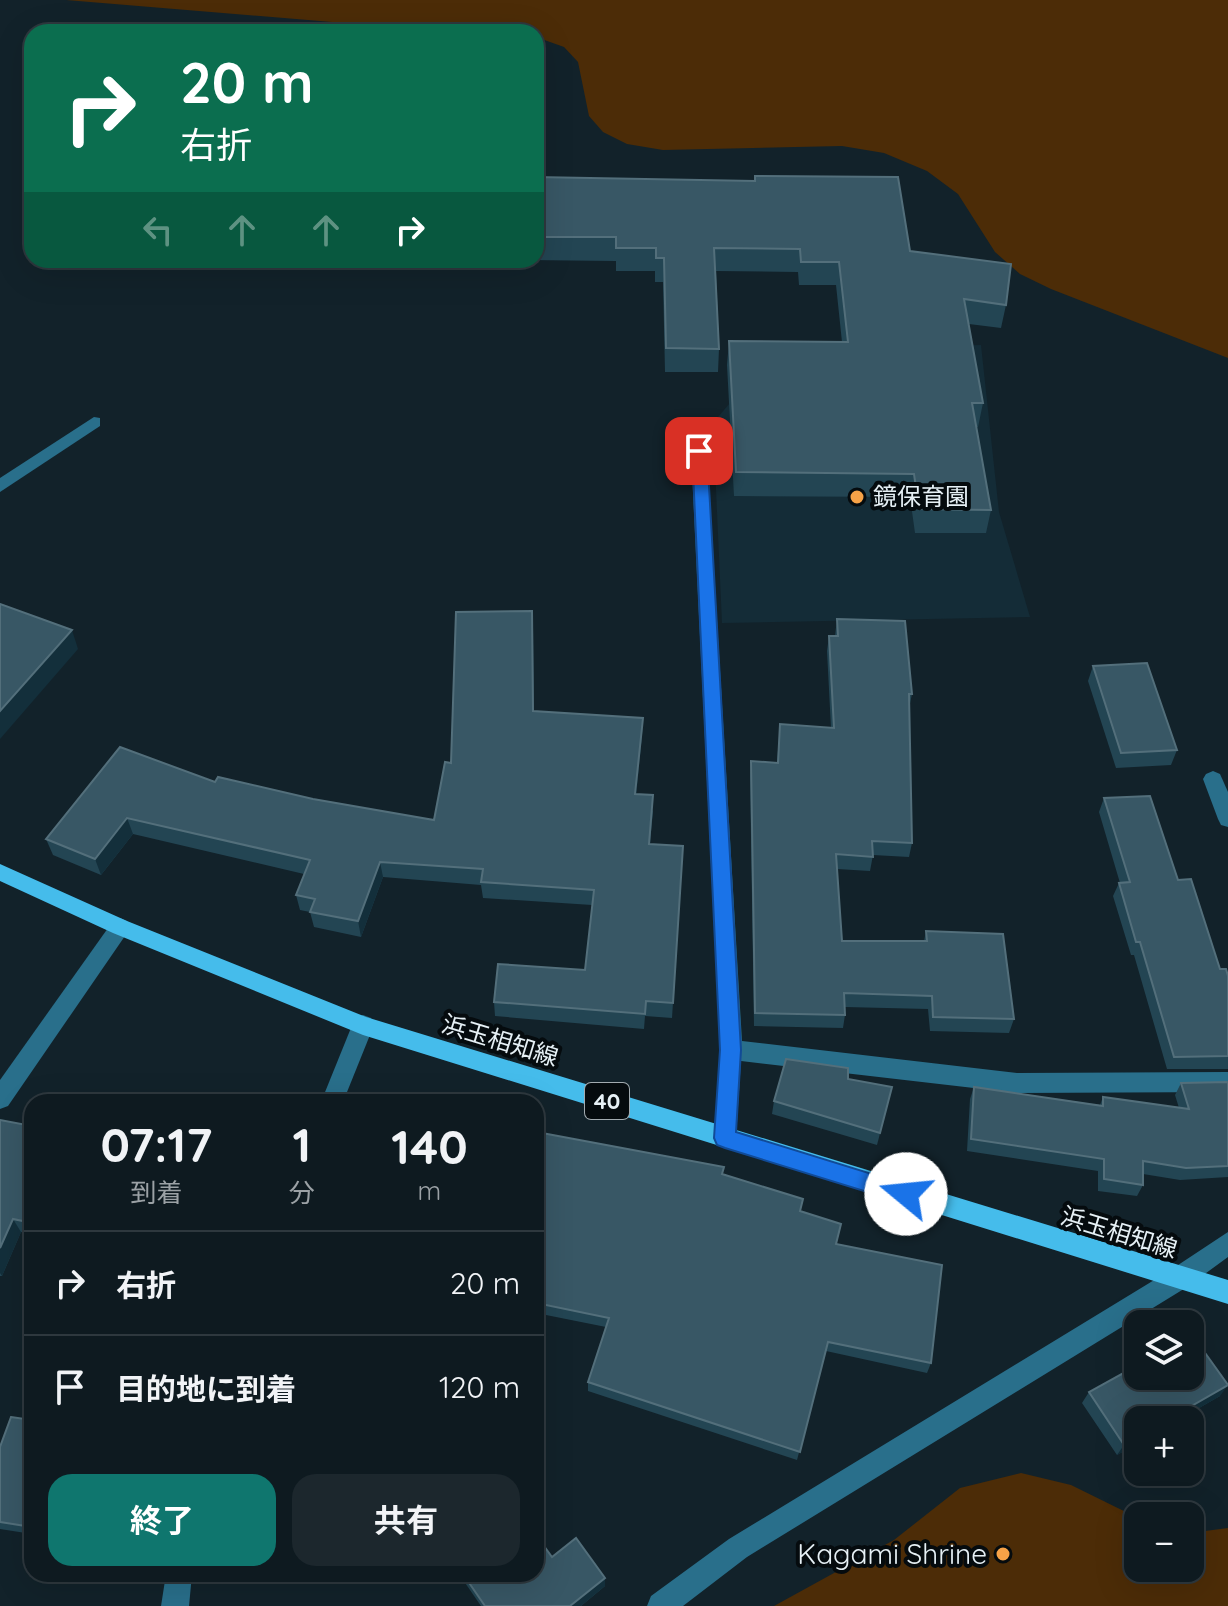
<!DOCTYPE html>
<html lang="ja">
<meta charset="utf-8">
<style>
:root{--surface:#0e1a20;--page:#1c272d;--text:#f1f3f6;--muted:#9ba1a5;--line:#2e383e;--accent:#0f766e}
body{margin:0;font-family:Quicksand,"Noto Sans JP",sans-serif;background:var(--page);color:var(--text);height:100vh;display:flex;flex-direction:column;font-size:30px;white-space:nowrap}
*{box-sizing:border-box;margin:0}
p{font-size:26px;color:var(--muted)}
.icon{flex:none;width:44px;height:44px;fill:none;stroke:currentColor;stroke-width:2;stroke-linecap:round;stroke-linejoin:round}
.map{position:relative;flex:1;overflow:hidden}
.side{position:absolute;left:24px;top:1094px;width:520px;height:488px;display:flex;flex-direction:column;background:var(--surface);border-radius:24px;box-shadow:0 8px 32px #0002,0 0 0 2px var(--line)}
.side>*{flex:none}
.banner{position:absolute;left:24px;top:24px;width:520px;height:244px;border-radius:24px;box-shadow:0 8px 32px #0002,0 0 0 2px var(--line);background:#0b6e4f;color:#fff;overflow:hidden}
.fabs{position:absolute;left:1124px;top:1310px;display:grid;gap:16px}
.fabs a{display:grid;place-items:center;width:80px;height:80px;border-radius:16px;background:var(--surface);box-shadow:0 8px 32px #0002,0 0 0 2px var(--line);font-size:40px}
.pin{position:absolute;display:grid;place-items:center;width:68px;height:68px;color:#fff;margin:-34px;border-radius:16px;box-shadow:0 4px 12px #0006}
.me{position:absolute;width:88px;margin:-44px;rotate:287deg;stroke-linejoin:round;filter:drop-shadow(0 0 6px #0008)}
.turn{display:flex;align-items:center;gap:28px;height:168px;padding:0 24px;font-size:36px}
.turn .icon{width:104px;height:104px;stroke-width:2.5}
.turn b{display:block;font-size:56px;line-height:68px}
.lanes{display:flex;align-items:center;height:76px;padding:0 24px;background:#0003;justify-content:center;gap:40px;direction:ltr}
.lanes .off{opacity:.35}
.eta{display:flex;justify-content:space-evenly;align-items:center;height:136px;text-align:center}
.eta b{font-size:48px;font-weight:700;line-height:56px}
.cta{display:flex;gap:16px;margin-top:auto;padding:16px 24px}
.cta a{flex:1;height:92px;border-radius:24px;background:var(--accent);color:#fff;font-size:32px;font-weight:700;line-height:92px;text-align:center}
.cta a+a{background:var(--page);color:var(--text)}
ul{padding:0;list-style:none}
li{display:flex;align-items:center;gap:24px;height:104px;padding:0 24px;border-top:2px solid var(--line)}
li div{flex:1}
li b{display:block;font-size:30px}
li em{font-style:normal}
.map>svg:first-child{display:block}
</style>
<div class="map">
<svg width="1228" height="1606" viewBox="0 0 1228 1606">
<rect width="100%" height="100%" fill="#12222a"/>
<!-- built -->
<polygon fill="#142c37" points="981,345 999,512 1030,617 722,623 713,423 774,351"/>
<!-- green -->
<g fill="#4c2c07">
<polygon points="66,0 1228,0 1228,358 1051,289 1020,274 995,252 958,194 927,171 884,153 842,146 663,150 627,144 603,132 589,116 578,62 564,47 536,37 536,32 392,27"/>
<polygon points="1021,1473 1071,1485 1138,1518 1138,1568 1190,1568 1190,1533 1228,1528 1228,1606 774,1606 894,1540 960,1488"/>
</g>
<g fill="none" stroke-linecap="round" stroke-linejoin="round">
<!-- lane -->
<g fill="#296f8b" fill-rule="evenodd">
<polygon points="94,417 100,418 100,426 0,492 0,478"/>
<polygon points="1213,771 1220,774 1228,792 1228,827 1221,825 1218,819 1203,779 1206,774"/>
</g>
<!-- street -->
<g fill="#296f8b" fill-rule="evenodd">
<polygon points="699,445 707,451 742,1041 1017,1073 1228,1072 1228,1092 1017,1093 741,1061 736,1138 733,1145 725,1148 717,1145 714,1138 720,1050 691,451"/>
<polygon points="120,918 127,921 131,927 127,933 8,1106 0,1109 0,1080 113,921"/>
<polygon points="363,1015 371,1018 374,1025 343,1102 321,1102 355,1018"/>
<polygon points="1228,1232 1228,1257 1187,1287 747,1557 683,1606 647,1606 651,1596 729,1539 1169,1271"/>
<polygon points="166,1574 192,1574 189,1606 161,1606"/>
</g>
<!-- primary -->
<polygon fill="#45bceb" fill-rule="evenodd" points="0,864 127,921 366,1017 1228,1280 1228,1304 363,1035 113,933 0,881"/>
</g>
<!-- wall -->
<g fill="#234553">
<polygon points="536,177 910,251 1006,305 1001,328 969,324 983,403 978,427 976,427 991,510 986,533 915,533 910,497 734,496 727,365 729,341 842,342 836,285 799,285 798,272 716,271 719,349 718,372 665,372 663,282 655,282 655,271 616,271 616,261 527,260 526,268 427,267 426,260 536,260"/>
<polygon points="837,619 912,694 909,708 912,843 909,857 873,855 870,871 837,869 842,941 924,941 926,931 1014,1019 1009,1033 930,1031 928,1009 845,1007 845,1015 843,1028 754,1026 750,776 751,761 777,763 780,724 831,728 827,651 829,636 835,636"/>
<polygon points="533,627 534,711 643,718 642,735 636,794 653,811 650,844 683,846 672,1018 645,1016 644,1029 495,1016 494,1002 585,970 592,905 483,898 481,885 383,877 361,937 314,927 310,912 300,910 296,895 304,874 133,834 101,875 53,855 46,839 215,782 434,820 451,763"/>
<polygon points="1093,666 1177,750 1171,765 1116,768 1088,681"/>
<polygon points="1104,798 1178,880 1220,969 1228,976 1228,1069 1167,1069 1134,955 1131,955 1113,896 1119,883 1120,883 1099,812"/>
<polygon points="848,1079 892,1087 877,1145 772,1114 774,1101"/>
<polygon points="1228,1082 1228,1177 1180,1180 1143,1174 1143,1185 1137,1196 1098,1191 1098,1171 967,1151 970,1099 974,1087 1100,1105 1103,1097 1179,1108 1175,1095 1181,1083"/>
<polygon points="0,1120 32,1126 32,1235 21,1232 2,1276 0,1276"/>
<polygon points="536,1155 723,1175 801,1211 836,1244 931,1363 927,1373 826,1351 797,1460 588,1391 588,1382 606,1327 536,1313"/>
<polygon points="1089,1392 1220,1396 1178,1420 1138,1420 1138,1443 1117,1455 1082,1403"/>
<polygon points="32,1420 32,1534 0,1529 0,1447"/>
<polygon points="552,1557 605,1578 605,1586 581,1606 481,1606 459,1574 536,1574"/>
</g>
<!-- shaded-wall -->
<g fill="#132f3b">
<polygon points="72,630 78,649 0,739 0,711"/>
<polygon points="643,718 642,735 635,810 635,794"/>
<polygon points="127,818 133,834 101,875 95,859"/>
<polygon points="380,862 383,877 361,937 358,921"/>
<polygon points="13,1219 21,1232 2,1276 0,1273 0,1248"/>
<polygon points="1228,1385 1220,1396 1178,1420 1167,1420"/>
<polygon points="1138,1437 1138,1443 1117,1455 1124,1445"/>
<polygon points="605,1578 605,1586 581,1606 570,1606"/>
</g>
<!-- building -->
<g fill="#385765" stroke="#536f7b" stroke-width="2">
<polygon points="755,176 898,177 910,251 1011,264 1006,305 964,299 983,403 972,403 991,510 919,509 914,474 736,472 729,341 848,342 839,262 801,262 800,249 714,248 719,349 666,348 664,258 656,258 656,248 616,248 616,237 536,237 536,177 755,181"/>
<polygon points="0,604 72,630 0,711"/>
<polygon points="532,611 533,711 643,718 635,794 653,795 649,844 683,846 673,1003 646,1001 645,1014 494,1002 498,964 585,970 594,890 481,882 483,869 380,862 358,921 310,912 315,899 296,895 310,860 127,818 95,859 46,839 120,747 215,782 218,777 313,799 434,820 445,762 451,763 456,612"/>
<polygon points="837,619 905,621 912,694 909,694 912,843 872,841 873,857 836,854 842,941 927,941 926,931 1003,934 1014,1019 933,1017 932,996 844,993 845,1015 755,1013 751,761 778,763 780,724 834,728 829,636 838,636"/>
<polygon points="1147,663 1177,750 1121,753 1093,666"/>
<polygon points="1150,796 1178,880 1191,879 1220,969 1226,969 1228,976 1228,1056 1174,1057 1140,942 1136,942 1119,883 1130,882 1104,798"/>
<polygon points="786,1059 848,1068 848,1079 892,1087 880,1133 774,1101"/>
<polygon points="1228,1082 1228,1166 1186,1168 1143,1161 1143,1185 1104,1179 1104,1159 971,1139 974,1087 1103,1106 1103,1097 1189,1109 1181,1083"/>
<polygon points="0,1120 32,1126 32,1223 13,1219 0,1248"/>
<polygon points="542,1133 724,1167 722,1174 803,1199 800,1211 841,1224 836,1244 942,1265 931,1363 828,1342 800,1452 588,1382 609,1318 536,1303 536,1155"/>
<polygon points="1193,1336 1228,1385 1167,1420 1138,1420 1138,1437 1124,1445 1089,1392 1138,1365 1138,1376 1190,1376 1190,1337"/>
<polygon points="11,1417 32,1420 32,1527 0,1522 0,1447"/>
<polygon points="536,1535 552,1557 576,1538 605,1578 570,1606 485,1606 463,1574 536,1574"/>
</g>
<!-- route -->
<polygon fill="#1a73e8" stroke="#114b97" stroke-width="2" points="699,446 707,451 741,1050 736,1132 914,1187 917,1194 914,1201 906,1204 725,1148 717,1145 714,1138 720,1050 692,451"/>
<!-- markers -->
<g fill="#f6a247" stroke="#050b0e" stroke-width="3">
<circle cx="857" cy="497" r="8"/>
<circle cx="1003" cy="1554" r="8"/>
</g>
<g text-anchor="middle" stroke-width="8" stroke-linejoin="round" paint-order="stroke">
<!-- shield labels -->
<rect fill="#050b0e" stroke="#a2abb0" stroke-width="2" x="585" y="1083" width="44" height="36" rx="6"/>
<g font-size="22" font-weight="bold" fill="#e6f0f5">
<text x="607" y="1109">40</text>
</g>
<!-- poi labels -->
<g font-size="24" fill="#e6f0f5" stroke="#050b0e" text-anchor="start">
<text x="873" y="505">鏡保育園</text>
</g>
<!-- street labels -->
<g font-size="24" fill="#e6f0f5" stroke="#050b0e">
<text transform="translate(500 1041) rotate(17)" y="8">浜玉相知線</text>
<text transform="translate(1119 1233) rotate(17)" y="8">浜玉相知線</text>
</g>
<!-- near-poi labels -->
<g font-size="28" fill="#e6f0f5" stroke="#050b0e" text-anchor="end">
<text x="987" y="1564">Kagami Shrine</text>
</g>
</g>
</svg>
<div class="fabs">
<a><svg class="icon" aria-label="layers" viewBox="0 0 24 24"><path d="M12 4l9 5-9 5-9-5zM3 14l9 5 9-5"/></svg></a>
<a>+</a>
<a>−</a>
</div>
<div class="pin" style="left:699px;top:451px;background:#d93025"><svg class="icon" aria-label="arrive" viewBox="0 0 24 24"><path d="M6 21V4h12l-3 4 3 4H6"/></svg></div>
<svg class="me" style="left:906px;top:1194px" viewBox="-20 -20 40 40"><circle r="19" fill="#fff"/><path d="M0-13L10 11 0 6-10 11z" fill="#1a73e8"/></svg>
<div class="banner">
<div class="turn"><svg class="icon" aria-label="right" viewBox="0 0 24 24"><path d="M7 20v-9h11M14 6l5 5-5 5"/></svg><div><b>20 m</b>右折</div></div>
<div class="lanes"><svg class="icon off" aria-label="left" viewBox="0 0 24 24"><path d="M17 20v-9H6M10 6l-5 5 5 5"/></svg><svg class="icon off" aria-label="ahead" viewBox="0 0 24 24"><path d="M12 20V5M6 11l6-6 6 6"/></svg><svg class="icon off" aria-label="ahead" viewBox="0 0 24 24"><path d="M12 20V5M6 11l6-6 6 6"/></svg><svg class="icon" aria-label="right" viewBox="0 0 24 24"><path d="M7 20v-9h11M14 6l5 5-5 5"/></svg></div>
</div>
<section class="side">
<div class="eta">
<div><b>07:17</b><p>到着</p></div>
<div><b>1</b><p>分</p></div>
<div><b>140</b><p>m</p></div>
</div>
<ul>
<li><svg class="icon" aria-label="right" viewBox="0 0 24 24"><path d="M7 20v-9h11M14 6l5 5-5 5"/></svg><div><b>右折</b></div><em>20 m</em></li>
<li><svg class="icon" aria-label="arrive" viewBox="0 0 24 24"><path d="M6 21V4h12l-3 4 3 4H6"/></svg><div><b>目的地に到着</b></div><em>120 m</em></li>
</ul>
<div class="cta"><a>終了</a><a>共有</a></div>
</section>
</div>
